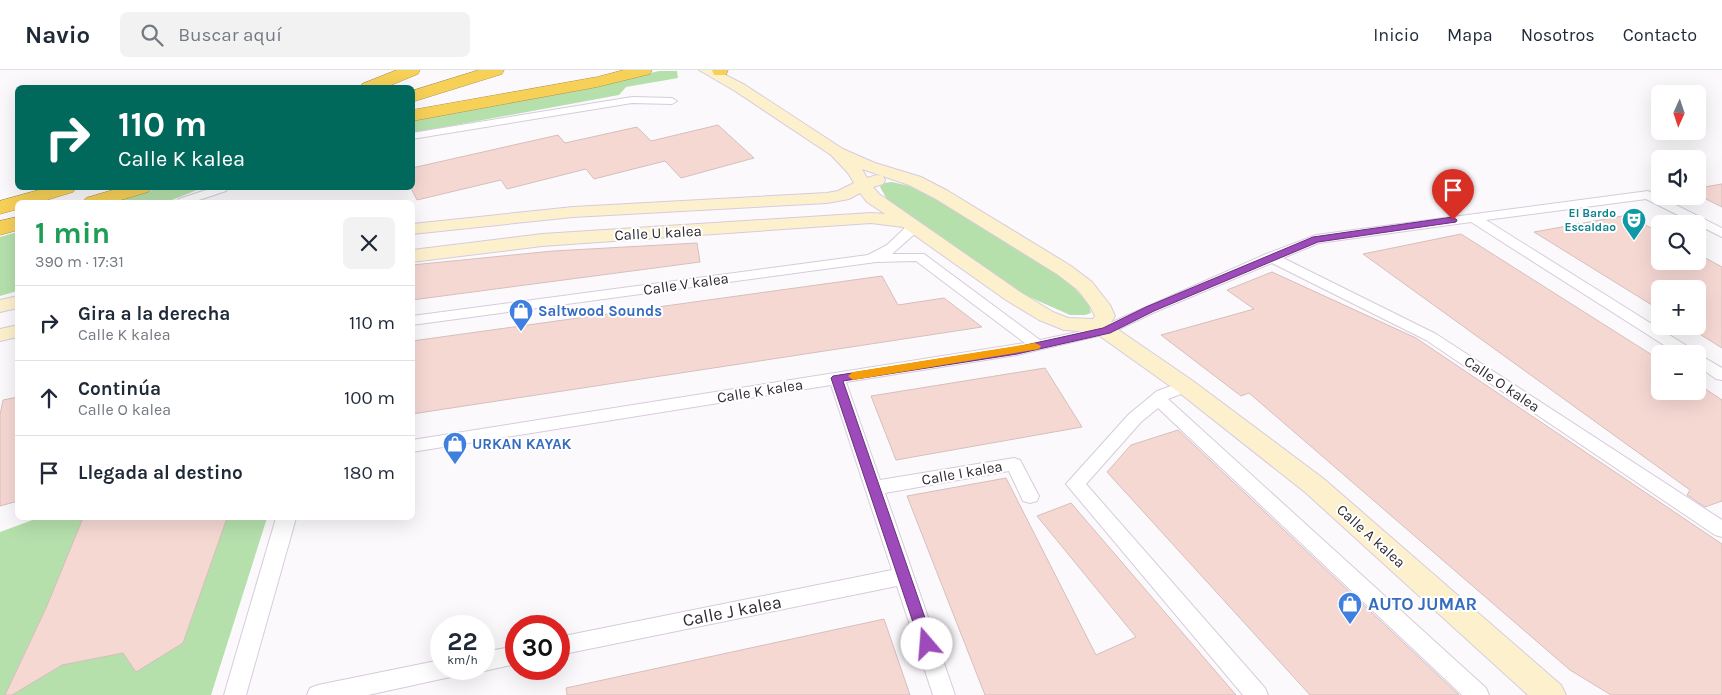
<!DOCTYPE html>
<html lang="es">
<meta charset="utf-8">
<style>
:root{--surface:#fff;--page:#f2f2f3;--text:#1f2937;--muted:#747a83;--line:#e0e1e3}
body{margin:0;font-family:Karla,sans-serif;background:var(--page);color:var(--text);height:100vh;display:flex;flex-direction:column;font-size:19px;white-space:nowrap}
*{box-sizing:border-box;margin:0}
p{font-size:16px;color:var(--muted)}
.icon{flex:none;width:28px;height:28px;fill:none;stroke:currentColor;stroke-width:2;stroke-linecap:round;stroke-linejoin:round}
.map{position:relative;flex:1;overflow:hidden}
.details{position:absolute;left:15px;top:130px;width:400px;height:320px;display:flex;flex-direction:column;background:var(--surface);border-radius:8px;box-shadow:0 5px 20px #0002}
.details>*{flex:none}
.top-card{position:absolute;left:15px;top:15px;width:400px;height:105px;border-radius:8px;box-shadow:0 5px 20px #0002;background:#00695c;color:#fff;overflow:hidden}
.needle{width:32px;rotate:183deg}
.fabs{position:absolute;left:1651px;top:15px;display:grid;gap:10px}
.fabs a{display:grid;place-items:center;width:55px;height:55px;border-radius:8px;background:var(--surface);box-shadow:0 5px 20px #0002;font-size:25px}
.speed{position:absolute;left:430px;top:545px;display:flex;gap:10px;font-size:25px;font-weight:700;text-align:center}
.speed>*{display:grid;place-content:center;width:65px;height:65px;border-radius:50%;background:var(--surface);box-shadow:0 5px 20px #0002;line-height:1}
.speed small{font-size:12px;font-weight:400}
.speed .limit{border:8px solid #d22;background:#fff;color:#111}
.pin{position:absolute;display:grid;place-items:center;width:42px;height:42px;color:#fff;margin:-51px -21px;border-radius:50% 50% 50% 0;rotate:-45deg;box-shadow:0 0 5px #0007}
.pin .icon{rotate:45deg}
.me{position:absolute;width:55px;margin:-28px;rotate:342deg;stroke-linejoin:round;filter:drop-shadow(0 0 4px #0008)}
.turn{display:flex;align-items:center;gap:18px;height:105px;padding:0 20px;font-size:22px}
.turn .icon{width:65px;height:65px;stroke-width:2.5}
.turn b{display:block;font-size:35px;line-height:42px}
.round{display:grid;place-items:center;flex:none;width:52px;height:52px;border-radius:8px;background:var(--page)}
.summary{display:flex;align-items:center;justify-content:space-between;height:85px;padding:0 20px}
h1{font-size:30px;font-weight:700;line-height:38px;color:#1e9e55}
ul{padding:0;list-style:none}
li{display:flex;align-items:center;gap:15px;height:75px;padding:0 20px;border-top:1px solid var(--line)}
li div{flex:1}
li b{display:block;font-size:19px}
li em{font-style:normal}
header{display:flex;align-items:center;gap:30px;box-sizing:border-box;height:70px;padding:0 25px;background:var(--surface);border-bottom:1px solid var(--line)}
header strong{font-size:24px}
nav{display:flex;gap:28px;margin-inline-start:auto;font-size:18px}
.search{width:350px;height:45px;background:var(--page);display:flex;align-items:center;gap:12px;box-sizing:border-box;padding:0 18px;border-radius:8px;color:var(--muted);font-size:19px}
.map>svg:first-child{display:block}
</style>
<header>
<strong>Navio</strong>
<div class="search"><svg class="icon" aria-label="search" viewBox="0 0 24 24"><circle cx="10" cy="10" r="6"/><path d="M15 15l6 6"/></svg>Buscar aquí</div>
<nav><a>Inicio</a><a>Mapa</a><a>Nosotros</a><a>Contacto</a></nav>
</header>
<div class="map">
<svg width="1722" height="625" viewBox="0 0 1722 625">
<rect width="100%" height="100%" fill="#fcf9fd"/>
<!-- green -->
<g fill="#b5e0ac">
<polygon points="659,1 677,1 678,8 626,17 619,25 413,63 413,50 605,14"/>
<polygon points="892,112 918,118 935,127 1068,211 1089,234 1091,243 1085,245 1070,245 1025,225 889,133 880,117 883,113"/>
<polygon points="159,118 202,118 167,132 110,132"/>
<polygon points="17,162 17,221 0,226 0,167"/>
<polygon points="38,448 267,448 211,625 0,625 0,462"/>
</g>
<!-- building -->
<g fill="#f6d8d3" stroke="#d5bfbc">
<polygon points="718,55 754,88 681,108 665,91 594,109 586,99 507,119 501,110 417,130 412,120 412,98 558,65 565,73 637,57 651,71"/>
<polygon points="1722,114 1722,137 1698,125 1698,118"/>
<polygon points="1628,145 1660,163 1660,191 1698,191 1698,184 1722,197 1722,278 1698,263 1698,219 1660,219 1660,240 1534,162"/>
<polygon points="1461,164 1660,290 1660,321 1698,321 1698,314 1722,330 1722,431 1705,437 1687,425 1690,420 1363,184"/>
<polygon points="697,173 700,192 412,230 412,195 553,181"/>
<polygon points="1272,202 1416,268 1722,474 1722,625 1611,625 1570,600 1249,323 1241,326 1161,265 1254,239 1227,220"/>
<polygon points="882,206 898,235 944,228 982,257 412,344 412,271"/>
<polygon points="1045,298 1082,357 896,390 871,326"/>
<polygon points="18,327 18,431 0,436 0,345 3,330"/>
<polygon points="1178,360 1459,625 1310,625 1107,402 1131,375"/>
<polygon points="1006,408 1096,585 1136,567 1037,446 1071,433 1236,625 985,625 907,426"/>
<polygon points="83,448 227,448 183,573 136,602 123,583 62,595 12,625 5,625 46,538"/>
<polygon points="884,549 910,625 567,625 566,618"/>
</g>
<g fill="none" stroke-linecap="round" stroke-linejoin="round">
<defs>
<g id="street">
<polygon points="632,27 672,28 677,31 672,34 632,33 412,69 412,63"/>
<polygon points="212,118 228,118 226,121 193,132 177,132 179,129"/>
<polygon points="1648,121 1722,158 1722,167 1646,129 1486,150 1695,281 1697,284 1678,284 1471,152 1319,173 1283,188 1436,264 1722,450 1722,467 1715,465 1426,270 1272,193 1155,242 1111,263 1017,285 846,312 880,410 1014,388 1020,390 1039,426 1037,431 1030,433 1023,431 1009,401 885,423 955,625 933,625 897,516 559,585 559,567 892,500 831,315 412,382 412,370 1025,273 916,191 876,192 412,255 412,246 868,185 887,175 908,155 913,154 920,158 918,161 892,184 924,184 1040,270 1101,257 1266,184 1316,165"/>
<polygon points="1698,284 1722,298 1722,310 1716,309 1698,296"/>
<polygon points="1185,311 1191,312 1193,316 1191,320 1168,329 1486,618 1489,625 1462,625 1158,338 1141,352 1086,414 1265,618 1268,625 1243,625 1066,414 1129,344 1157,321"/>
<polygon points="276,448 296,448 246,625 224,625"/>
<polygon points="516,576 516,594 484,601 479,599 484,599 484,582"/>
<polygon points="441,590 441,599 458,599 455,606 368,625 307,625 310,618 318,615"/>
</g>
<g id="secondary">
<path d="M699 0H716L745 15 843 79 875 93 921 107 948 121 1071 196 1092 212 1110 235 1115 246 1110 254 1193 311 1324 409 1561 615 1566 625H1528L1306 423 1177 321 1094 262 1064 260 1039 250 1006 230 903 157 871 153 542 176 412 192V180L542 164 871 143 885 144 867 132 860 123 849 129 827 133 573 147 412 164V154L573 137 827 123 838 121 854 113 848 103 831 85 735 21ZM862 99 909 115 936 129 1057 204 1078 220 1090 236 1095 246 1093 249 1068 248 1053 242 1020 222 879 124 873 117 883 114 885 110 883 106 877 105 867 108Z"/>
<polygon points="18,226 18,238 0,242 0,230"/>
<polygon points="18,255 18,267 0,271 0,259"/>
</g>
<g id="highway">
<polygon points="397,0 420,0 418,4 384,18 360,18 362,14"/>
<polygon points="479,0 504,0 502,4 412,32 412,21"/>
<polygon points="624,0 652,0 650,4 597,17 412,51 412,40 597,7"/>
<polygon points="712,0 728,0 726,5 714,5"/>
<polygon points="46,118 76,118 73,122 40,132 18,132 18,139 0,144 0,131"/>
<polygon points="120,118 151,118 148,122 114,132 82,132 86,128"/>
<polygon points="18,147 18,160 0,165 0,151"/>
</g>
</defs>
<!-- street casing -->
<use href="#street" stroke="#d6cbdc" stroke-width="2"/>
<!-- secondary casing -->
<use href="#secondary" stroke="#d6cbdc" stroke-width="2"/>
<!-- highway casing -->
<use href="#highway" stroke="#b1964a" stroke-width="1"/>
<!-- street -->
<use href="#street" fill="#fff" fill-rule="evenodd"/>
<!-- secondary -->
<use href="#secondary" fill="#fdf1cd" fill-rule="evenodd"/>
<!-- highway -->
<use href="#highway" fill="#f7d058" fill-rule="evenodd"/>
</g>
<!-- route -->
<polygon fill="#9d4bba" stroke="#663179" points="1453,147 1457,150 1456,152 1318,172 1154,241 1110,263 1017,284 843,311 934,574 932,579 927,580 922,579 831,308 833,306 1017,277 1103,258 1146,237 1313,167"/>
<!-- slow -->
<polygon fill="#f59e0b" points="1035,273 1041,276 1039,279 853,310 848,306 853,302"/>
<!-- icons -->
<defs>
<symbol id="theatre-pin" viewBox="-11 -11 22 30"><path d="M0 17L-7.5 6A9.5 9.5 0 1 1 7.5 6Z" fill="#0f9aa8" stroke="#fff"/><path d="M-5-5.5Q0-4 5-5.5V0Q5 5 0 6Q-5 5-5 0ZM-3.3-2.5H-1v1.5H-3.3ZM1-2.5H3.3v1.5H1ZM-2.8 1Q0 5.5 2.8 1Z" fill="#fff"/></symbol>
<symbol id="shop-pin" viewBox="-11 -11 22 30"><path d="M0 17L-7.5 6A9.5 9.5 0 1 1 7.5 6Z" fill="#3f7fe0" stroke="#fff"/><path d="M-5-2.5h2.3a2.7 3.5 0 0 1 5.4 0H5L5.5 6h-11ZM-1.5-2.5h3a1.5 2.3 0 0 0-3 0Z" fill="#fff"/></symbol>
</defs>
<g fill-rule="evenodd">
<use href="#theatre-pin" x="1620" y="136" width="28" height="38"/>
<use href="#shop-pin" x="507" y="227" width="28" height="38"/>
<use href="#shop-pin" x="441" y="360" width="28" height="38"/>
<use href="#shop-pin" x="1336" y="520" width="28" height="38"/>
</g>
<g text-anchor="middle" stroke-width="4" stroke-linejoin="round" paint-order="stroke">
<!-- far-culture labels -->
<g font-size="12" font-weight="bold" fill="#0d838f" stroke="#fff" text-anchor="end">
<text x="1616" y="147">El Bardo<tspan x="1616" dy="14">Escaldao</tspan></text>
</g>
<!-- street labels -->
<g font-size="15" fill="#2f2b31" stroke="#fff">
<text transform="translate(658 163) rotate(-3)" y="5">Calle U kalea</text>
<text transform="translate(686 214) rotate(-8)" y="5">Calle V kalea</text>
<text transform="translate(1502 314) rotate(34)" y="5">Calle O kalea</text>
<text transform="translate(760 321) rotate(-9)" y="5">Calle K kalea</text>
<text transform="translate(962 403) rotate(-10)" y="5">Calle I kalea</text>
<text transform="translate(1371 466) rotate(42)" y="5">Calle A kalea</text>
</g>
<!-- shop labels -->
<g font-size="15" font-weight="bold" fill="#366cbe" stroke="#fff" text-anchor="start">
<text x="538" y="246">Saltwood Sounds</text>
<text x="472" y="379">URKAN KAYAK</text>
</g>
<!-- near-shop labels -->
<g font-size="18" font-weight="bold" fill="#366cbe" stroke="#fff" text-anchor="start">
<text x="1368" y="540">AUTO JUMAR</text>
</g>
<!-- near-street labels -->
<g font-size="18" fill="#2f2b31" stroke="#fff">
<text transform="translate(732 541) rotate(-11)" y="6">Calle J kalea</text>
</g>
</g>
</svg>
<div class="fabs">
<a><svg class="needle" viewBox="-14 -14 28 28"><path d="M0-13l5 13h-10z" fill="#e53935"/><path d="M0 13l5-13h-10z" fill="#747a83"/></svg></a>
<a><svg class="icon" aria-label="sound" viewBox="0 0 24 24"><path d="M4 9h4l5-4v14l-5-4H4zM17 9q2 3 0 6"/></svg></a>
<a><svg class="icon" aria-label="search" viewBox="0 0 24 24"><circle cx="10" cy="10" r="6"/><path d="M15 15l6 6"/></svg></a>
<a>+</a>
<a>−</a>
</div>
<div class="speed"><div>22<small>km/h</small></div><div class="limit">30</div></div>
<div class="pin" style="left:1453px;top:150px;background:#d93025"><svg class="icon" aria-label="arrive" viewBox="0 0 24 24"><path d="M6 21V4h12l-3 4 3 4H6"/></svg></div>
<svg class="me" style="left:927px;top:574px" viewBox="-20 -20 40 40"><circle r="19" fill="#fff"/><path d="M0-13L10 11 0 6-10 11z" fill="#9d4bba"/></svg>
<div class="top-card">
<div class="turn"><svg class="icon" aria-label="right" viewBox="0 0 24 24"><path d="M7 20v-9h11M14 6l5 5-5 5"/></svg><div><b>110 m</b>Calle K kalea</div></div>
</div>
<section class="details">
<div class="summary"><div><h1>1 min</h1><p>390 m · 17:31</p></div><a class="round"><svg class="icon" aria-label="close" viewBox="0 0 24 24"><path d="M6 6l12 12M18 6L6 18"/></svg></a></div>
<ul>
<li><svg class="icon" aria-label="right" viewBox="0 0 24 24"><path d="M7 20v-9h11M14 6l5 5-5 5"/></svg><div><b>Gira a la derecha</b><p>Calle K kalea</p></div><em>110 m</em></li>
<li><svg class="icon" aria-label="ahead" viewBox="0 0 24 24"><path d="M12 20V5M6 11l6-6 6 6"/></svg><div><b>Continúa</b><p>Calle O kalea</p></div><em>100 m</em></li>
<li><svg class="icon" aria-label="arrive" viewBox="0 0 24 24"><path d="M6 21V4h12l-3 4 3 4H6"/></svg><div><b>Llegada al destino</b></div><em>180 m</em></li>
</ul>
</section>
</div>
